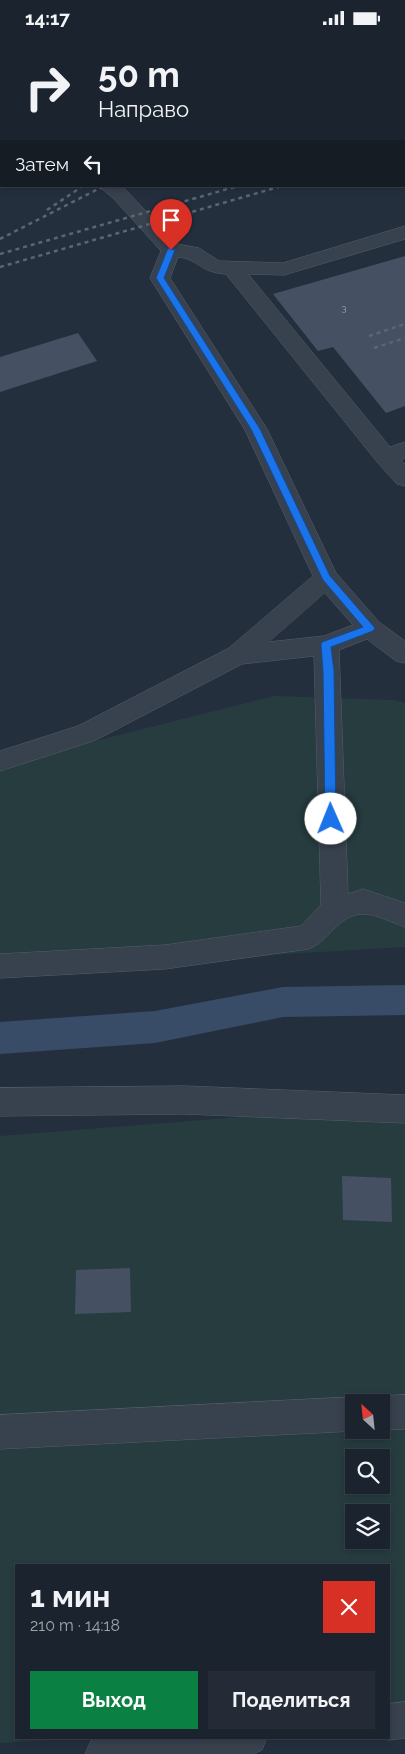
<!DOCTYPE html>
<html lang="ru">
<meta charset="utf-8">
<style>
:root{--surface:#1b232e;--page:#242b36;--text:#f1f3f6;--muted:#a0a4aa;--line:#39404a;--accent:#0b8043}
body{margin:0;font-family:Raleway,sans-serif;background:var(--page);color:var(--text);height:100vh;display:flex;flex-direction:column;font-size:19px;white-space:nowrap}
*{box-sizing:border-box;margin:0}
p{font-size:16px;color:var(--muted)}
.icon{flex:none;width:28px;height:28px;fill:none;stroke:currentColor;stroke-width:2;stroke-linecap:round;stroke-linejoin:round}
.map{position:relative;flex:1;overflow:hidden}
.side{position:absolute;left:15px;top:1529px;width:375px;height:175px;display:flex;flex-direction:column;background:var(--surface);border-radius:0px;box-shadow:0 2px 8px #0003,0 0 0 1px var(--line)}
.side>*{flex:none}
.banner{position:absolute;left:0px;top:0px;width:405px;height:152px;box-shadow:0 2px 8px #0003,0 0 0 1px var(--line);background:#1b232e;color:var(--text);overflow:hidden}
.needle{width:32px;rotate:333deg}
.fabs{position:absolute;left:345px;top:1359px;display:grid;gap:10px}
.fabs a{display:grid;place-items:center;width:45px;height:45px;border-radius:0px;background:var(--surface);box-shadow:0 2px 8px #0003,0 0 0 1px var(--line);font-size:25px}
.pin{position:absolute;display:grid;place-items:center;width:42px;height:42px;color:#fff;margin:-51px -21px;border-radius:50% 50% 50% 0;rotate:-45deg;box-shadow:0 0 5px #0007}
.pin .icon{rotate:45deg}
.me{position:absolute;width:55px;margin:-28px;rotate:359deg;stroke-linejoin:round;filter:drop-shadow(0 0 4px #0008)}
.turn{display:flex;align-items:center;gap:18px;height:105px;padding:0 15px;font-size:22px}
.turn .icon{width:65px;height:65px;stroke-width:2.5}
.turn b{display:block;font-size:35px;line-height:42px}
.then{display:flex;align-items:center;height:48px;padding:0 15px;background:#0003;gap:10px;font-size:19px}
.round{display:grid;place-items:center;flex:none;width:52px;height:52px;border-radius:0px;background:var(--page)}
.head{display:flex;align-items:center;justify-content:space-between;height:85px;padding:0 15px}
h1{font-size:30px;font-weight:700;line-height:38px}
.primary-button{display:flex;gap:10px;margin-top:auto;padding:10px 15px}
.primary-button a{flex:1;height:58px;border-radius:0px;background:var(--accent);color:#fff;font-size:20px;font-weight:700;line-height:58px;text-align:center}
.primary-button a+a{background:var(--page);color:var(--text)}
.status{display:flex;justify-content:space-between;align-items:center;height:35px;padding:0 25px;background:var(--surface);direction:ltr}
.status svg{height:14px;fill:currentColor}
.map>svg:first-child{display:block}
</style>
<div class="status"><b>14:17</b><svg viewBox="0 0 49 12"><path d="M0 12V9h3v3zM5 12V6h3v6zM10 12V3h3v9zM15 12V0h3v12zM26 1h20v11H26zM47 4h2v5h-2z"/></svg></div>
<div class="map">
<svg width="405" height="1719" viewBox="0 0 405 1719">
<rect width="100%" height="100%" fill="#242f3e"/>
<!-- green -->
<g fill="#263c3f" fill-rule="evenodd">
<polygon points="274,661 394,665 405,668 405,912 0,936 0,730"/>
<path d="M405 1069V1684L389 1685V1530H16V1702L90 1703 0 1708V1101ZM354 1368H381V1395H354ZM354 1422H381V1450H354ZM354 1478H381V1505H354Z"/>
</g>
<g fill="none" stroke-linecap="round" stroke-linejoin="round">
<!-- canal -->
<polygon fill="#394c67" fill-rule="evenodd" points="405,950 405,980 283,982 155,1008 0,1019 0,987 155,976 283,952"/>
</g>
<!-- building -->
<g fill="#455162">
<polygon points="405,221 405,371 386,378 333,312 318,316 273,259"/>
<polygon points="78,298 97,326 0,357 0,322"/>
<polygon points="342,1141 391,1143 392,1187 343,1185"/>
<polygon points="130,1233 131,1277 75,1279 76,1235"/>
</g>
<g fill="none" stroke-linecap="round" stroke-linejoin="round">
<defs>
<g id="minor">
<rect x="0" y="134" width="1" height="12"/>
<path d="M99 151H122L177 209 199 213 219 226 283 228 405 191V204L284 240 248 239 390 412 405 407V423L401 425 405 429V451L397 449 378 428 226 239C201 238 198 224 178 222L170 243 267 394 336 538 379 587 405 606V628L396 626 367 604 339 615 348 859 363 854 405 868V892C375 881 358 868 333 895 325 903 319 910 308 914L165 934 0 943V919L165 910 301 891 321 870 314 621 242 629 96 705 0 736V716L78 691 229 613 313 541 245 395 150 243 161 216 114 164ZM325 558 353 590 324 601 269 607Z"/>
<polygon points="185,1051 405,1060 405,1088 185,1079 0,1081 0,1053"/>
<polygon points="405,1360 405,1394 381,1395 381,1368 369,1366 381,1361"/>
<polygon points="354,1362 366,1368 354,1368 354,1396 0,1414 0,1380"/>
<polygon points="405,1667 405,1703 389,1705 382,1702 389,1702 389,1669"/>
<polygon points="99,1702 267,1702 262,1715 253,1719 85,1719 91,1706"/>
</g>
</defs>
<!-- minor casing -->
<use href="#minor" stroke="#565f6c" stroke-width="1"/>
<!-- minor -->
<use href="#minor" fill="#38414e" fill-rule="evenodd"/>
<!-- rail -->
<g stroke="#5a6575" stroke-width="2.5" stroke-dasharray="4 4" stroke-linecap="butt">
<polyline points="47,175 83,151"/>
<polyline points="0,204 104,151"/>
<polyline points="0,219 238,151"/>
<polyline points="0,232 282,151"/>
<polyline points="369,301 405,289"/>
<polyline points="374,313 405,303"/>
</g>
</g>
<!-- route -->
<polygon fill="#1a73e8" stroke="#114b97" points="168,213 175,215 164,243 260,394 330,541 375,593 373,596 331,612 334,636 336,784 331,789 325,784 323,636 321,610 322,607 363,592 323,545 251,394 156,243"/>
<g text-anchor="middle" stroke-width="5" stroke-linejoin="round" paint-order="stroke">
<!-- number labels -->
<g font-size="10" fill="#98a1af">
<text x="344" y="276">3</text>
</g>
</g>
</svg>
<div class="fabs">
<a><svg class="needle" viewBox="-14 -14 28 28"><path d="M0-13l5 13h-10z" fill="#e53935"/><path d="M0 13l5-13h-10z" fill="#a0a4aa"/></svg></a>
<a><svg class="icon" aria-label="search" viewBox="0 0 24 24"><circle cx="10" cy="10" r="6"/><path d="M15 15l6 6"/></svg></a>
<a><svg class="icon" aria-label="layers" viewBox="0 0 24 24"><path d="M12 4l9 5-9 5-9-5zM3 14l9 5 9-5"/></svg></a>
</div>
<div class="pin" style="left:171px;top:215px;background:#d93025"><svg class="icon" aria-label="arrive" viewBox="0 0 24 24"><path d="M6 21V4h12l-3 4 3 4H6"/></svg></div>
<svg class="me" style="left:331px;top:784px" viewBox="-20 -20 40 40"><circle r="19" fill="#fff"/><path d="M0-13L10 11 0 6-10 11z" fill="#1a73e8"/></svg>
<div class="banner">
<div class="turn"><svg class="icon" aria-label="right" viewBox="0 0 24 24"><path d="M7 20v-9h11M14 6l5 5-5 5"/></svg><div><b>50 m</b>Направо</div></div>
<div class="then">Затем<svg class="icon" aria-label="left" viewBox="0 0 24 24"><path d="M17 20v-9H6M10 6l-5 5 5 5"/></svg></div>
</div>
<section class="side">
<div class="head"><div><h1>1 мин</h1><p>210 m · 14:18</p></div><a class="round" style="background:#d93025;color:#fff"><svg class="icon" aria-label="close" viewBox="0 0 24 24"><path d="M6 6l12 12M18 6L6 18"/></svg></a></div>
<div class="primary-button"><a>Выход</a><a>Поделиться</a></div>
</section>
</div>
